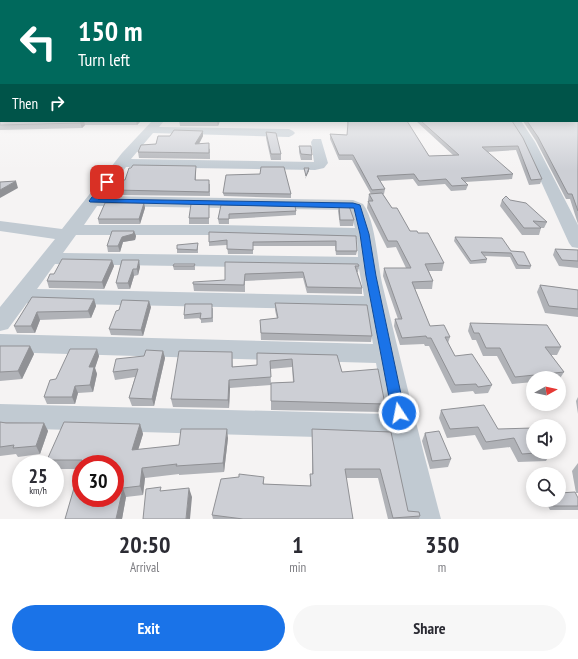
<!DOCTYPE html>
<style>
:root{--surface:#fff;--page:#f7f7f7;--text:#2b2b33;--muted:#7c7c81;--accent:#1a73e8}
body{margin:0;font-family:"PT Sans Narrow",sans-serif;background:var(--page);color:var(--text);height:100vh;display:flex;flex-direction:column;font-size:15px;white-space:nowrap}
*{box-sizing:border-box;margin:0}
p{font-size:13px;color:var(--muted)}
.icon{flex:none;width:22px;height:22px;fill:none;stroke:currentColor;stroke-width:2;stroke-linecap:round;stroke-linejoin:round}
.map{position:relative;height:519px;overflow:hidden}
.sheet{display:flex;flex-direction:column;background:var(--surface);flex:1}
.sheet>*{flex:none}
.guide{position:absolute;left:0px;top:0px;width:578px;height:122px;box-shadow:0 2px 10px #0003;background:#00695c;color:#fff;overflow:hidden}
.needle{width:26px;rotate:82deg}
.tools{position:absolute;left:526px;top:371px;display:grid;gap:8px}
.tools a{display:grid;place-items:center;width:40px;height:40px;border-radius:50%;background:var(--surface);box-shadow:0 2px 10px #0003;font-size:20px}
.speed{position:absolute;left:12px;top:455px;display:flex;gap:8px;font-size:20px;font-weight:700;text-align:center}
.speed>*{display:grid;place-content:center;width:52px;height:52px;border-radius:50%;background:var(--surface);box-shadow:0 2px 10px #0003;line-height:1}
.speed small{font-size:10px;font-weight:400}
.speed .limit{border:6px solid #d22;background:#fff;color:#111}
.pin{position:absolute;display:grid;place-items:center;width:34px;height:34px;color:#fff;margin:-17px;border-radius:8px;box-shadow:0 2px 6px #0006}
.me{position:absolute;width:44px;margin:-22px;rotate:349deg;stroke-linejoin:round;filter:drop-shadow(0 0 3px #0008)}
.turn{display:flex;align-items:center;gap:14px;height:84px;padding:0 12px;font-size:18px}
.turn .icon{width:52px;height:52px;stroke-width:2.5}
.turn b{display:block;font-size:28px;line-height:34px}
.then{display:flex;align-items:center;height:38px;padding:0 12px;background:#0003;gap:8px;font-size:15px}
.eta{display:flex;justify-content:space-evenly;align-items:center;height:68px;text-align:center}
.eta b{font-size:24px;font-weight:800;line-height:28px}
.action{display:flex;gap:8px;margin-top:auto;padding:8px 12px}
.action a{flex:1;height:46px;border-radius:24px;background:var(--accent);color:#fff;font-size:16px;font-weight:800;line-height:46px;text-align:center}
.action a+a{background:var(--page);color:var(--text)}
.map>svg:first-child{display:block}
</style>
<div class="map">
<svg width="578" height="519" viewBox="0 0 578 519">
<rect width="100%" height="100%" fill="#f5f3f3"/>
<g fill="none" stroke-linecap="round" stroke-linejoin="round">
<!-- minor -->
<g fill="#c1cad2" fill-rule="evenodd">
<path d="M152 121H164L159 127 289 129 293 131 295 133 293 135 289 137 153 133 131 159 314 162 311 142 313 139H321L328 163 324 168 315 170 126 167 104 196 353 200 363 204C376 222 377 260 382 283 401 362 420 441 441 519H407L390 439 0 428V404L385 414 376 363 0 352V334L373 344 367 310 27 303 8 329 0 331V307L55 239 0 231V221L62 229 122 153ZM97 206 350 210 355 228 218 225H84ZM76 235H218L357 239 358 257 63 253ZM55 264 359 269 364 296 37 289Z"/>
<polygon points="509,121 521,121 535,142 578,225 578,248 572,247 569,243 523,142"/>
</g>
</g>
<!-- wall -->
<g fill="#b0b2b7" fill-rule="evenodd">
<polygon points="0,98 1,98 1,121 141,121 137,125 85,125 82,128 0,130"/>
<polygon points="578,98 578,224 570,199 566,199 536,141 523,121 577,121"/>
<polygon points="173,121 220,121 218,126 180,126 179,121"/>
<polygon points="347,121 407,121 429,156 453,155 416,121 512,121 542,179 540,184 529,185 516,150 487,152 513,174 512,179 465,182 468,185 466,190 451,191 445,184 418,186 413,179 380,181 385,189 384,194 383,194 392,208 410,231 418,233 444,263 442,271 429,271 433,281 432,289 415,289 430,326 450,337 448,343 455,356 492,385 488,393 475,394 473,391 452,393 429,346 425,346 424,344 400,345 394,326 395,319 398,319 383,276 384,268 406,268 396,247 387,248 367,208 368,201 369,201 368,200 369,194 371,194 352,160 339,160 330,139 330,134 347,135 348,127"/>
<polygon points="266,132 281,154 281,160 271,160 266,138"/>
<polygon points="203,136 199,144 210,149 210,159 139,158 138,152 156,144"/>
<polygon points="299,146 312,155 312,160 301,160 299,152"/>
<polygon points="196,170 196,180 210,184 210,196 115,195 114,190 125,180"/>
<polygon points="260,174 291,194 291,198 224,196 223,193"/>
<polygon points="502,200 510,200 547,222 544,228 541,228 539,235 522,235 500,206"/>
<polygon points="144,203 145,208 140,224 99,224 98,219"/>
<polygon points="221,205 296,211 296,215 229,219 229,224 219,224 218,219"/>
<polygon points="339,205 354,220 353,226 340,226 338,211"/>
<polygon points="209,209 209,224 189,224 189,218"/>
<polygon points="134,231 136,236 135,240 123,242 120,252 108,252 107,246"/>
<polygon points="209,232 356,236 357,251 356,255 336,255 335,246 253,246 253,254 228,254 227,245 209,246"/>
<polygon points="455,237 511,251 531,266 530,269 516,269 510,257 484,256 487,259 486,263 470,264 454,241"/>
<polygon points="198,243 198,253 177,253 177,249"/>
<polygon points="555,249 578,250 578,268 559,266 553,255"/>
<polygon points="112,260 114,266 104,289 49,288 47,281 54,274"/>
<polygon points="122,260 140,267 138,275 134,276 130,289 118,289 116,283"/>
<polygon points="225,262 359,266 358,272 357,272 362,288 362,294 307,293 303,278 245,281 245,292 194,291 193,284 225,280"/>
<polygon points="195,264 195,270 174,270 173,266"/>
<polygon points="540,285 578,290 578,317 545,313 537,292"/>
<polygon points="32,297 94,299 96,306 91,318 40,320 35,333 17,333 14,326"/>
<polygon points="275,303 372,336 371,342 261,340 260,320 277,319 275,310"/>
<polygon points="151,307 143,336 111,335 109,329"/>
<polygon points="213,308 213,322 201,323 201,318 184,319 184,315"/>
<polygon points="470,323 561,347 557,355 551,355 564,372 559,380 559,378 533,378 533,382 512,384 497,356 483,356 476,340 472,340 468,331"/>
<polygon points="0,346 30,346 34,354 22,379 0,381"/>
<polygon points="97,349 99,356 95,368 97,374 93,392 78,393 75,404 47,404 44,397 56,379"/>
<polygon points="163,351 165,358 154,406 132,406 129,398 135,377 115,380 113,372 144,356"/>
<path d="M232 352 233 367 257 365V353L337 355 342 372 385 404 383 412 271 410V385L230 388 229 408 173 407 171 399ZM292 367 293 382 271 383 270 369Z"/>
<polygon points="578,397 578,414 576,401"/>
<polygon points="441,410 498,429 551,452 546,461 518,462 510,447 483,450 475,435 447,438 439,418"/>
<polygon points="0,422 44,423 48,431 40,454 18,457 16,454 0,456"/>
<polygon points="140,424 143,434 138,450 179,445 228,438 224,472 179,475 179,474 145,478 143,495 126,497 122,519 65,519 80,469 55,469 55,464 50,464 47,460"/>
<polygon points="312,429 391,432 408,511 420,516 419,519 388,519 378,478 346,478 353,519 213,519 212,515 264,477 264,484 310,486 310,474 312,474"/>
<polygon points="425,433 451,459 448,467 430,469 422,441"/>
<polygon points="578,463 578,493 576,493 572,471"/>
<polygon points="578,498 578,510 550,510 545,500 559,500"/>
</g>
<!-- shaded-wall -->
<g fill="#909195">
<polygon points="83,121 84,121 85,125 82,128 80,123"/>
<polygon points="136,121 141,121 137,125"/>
<polygon points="217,121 220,121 218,126 217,122"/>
<polygon points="203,131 203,136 196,149 195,144"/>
<polygon points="309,168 309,171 305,179 306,176"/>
<polygon points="16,181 18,188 0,198 0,190"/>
<polygon points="144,203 145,208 140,224 139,219"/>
<polygon points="134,231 136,236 135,240 123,242 120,252 118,246 122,237"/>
<polygon points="112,260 114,266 104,289 102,282"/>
<polygon points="139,260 140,267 138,275 137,269"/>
<polygon points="133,269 134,276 130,289 128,283"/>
<polygon points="94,299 96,306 91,318 88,311"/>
<polygon points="149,301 151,307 143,336 141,330"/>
<polygon points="37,312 40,320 35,333 31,326"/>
<polygon points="30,346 34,354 22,379 18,371"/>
<polygon points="97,349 99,356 95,368 97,374 93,392 90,385 89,367"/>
<polygon points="163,351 165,358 154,406 152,399"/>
<polygon points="229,380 230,388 229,408 228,400"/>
<polygon points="75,386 78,393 75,404 72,397"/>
<polygon points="44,423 48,431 40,454 36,446"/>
<polygon points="140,424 143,434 135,460 132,450"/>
<polygon points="227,429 228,438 224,472 223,463"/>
<polygon points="142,468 145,478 143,495 140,486"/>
<polygon points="123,488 126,497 122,519 116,519"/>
<polygon points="189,488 192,497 190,519 186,519"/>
</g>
<!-- building -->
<g fill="#cdcfd5" stroke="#909195">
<rect x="0" y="98" width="1" height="20"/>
<polygon points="577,98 578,98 578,211 572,194 568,194 538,137 527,121 577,121"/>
<polygon points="1,121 83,121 80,123 0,125 0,122"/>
<polygon points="183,121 217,121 217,122"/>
<polygon points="348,121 407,121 429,156 459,155 421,121 512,121 523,138 542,179 531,180 518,146 482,147 513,174 461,178 468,185 452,186 446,179 419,181 414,174 377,176 385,189 372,190 353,155 339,155 330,134 347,135 348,123"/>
<polygon points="174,130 203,131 195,144 209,143 209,153 138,152 141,145 156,144 158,136 170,136"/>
<polygon points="266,132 276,133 281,154 271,154"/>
<polygon points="299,146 311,146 312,155 301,154"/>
<polygon points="133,165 196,166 195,180 209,180 209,192 114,190 118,180 125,180 129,168 131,168"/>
<polygon points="261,167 284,167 291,194 223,193 226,175 260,174"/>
<polygon points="304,168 309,168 306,176"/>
<polygon points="16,181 0,190 0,182"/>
<polygon points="382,193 392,208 397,208 410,231 417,231 418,233 428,233 444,263 425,264 433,281 412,282 430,326 444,325 450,337 445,337 455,356 472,354 492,385 478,387 476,384 455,385 431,338 427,338 426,336 402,338 395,319 402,319 384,268 411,268 397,241 388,241 368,201 373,201 369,194"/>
<polygon points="506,196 510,200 526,203 547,222 533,221 541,228 524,228 502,200"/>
<polygon points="105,203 144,203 139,219 98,219"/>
<polygon points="191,204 209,204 209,218 189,218"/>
<polygon points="221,205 295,206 296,211 229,214 229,219 218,219"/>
<polygon points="339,205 349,206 354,220 340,220"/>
<polygon points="112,231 134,231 133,234 122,237 118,246 107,246"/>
<polygon points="209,232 356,236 357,251 336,251 336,241 253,242 253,250 227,249 227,240 209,242"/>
<polygon points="455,237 502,238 511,251 524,252 531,266 518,265 511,253 481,252 487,259 471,261"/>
<polygon points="198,243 197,250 177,249 177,245"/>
<polygon points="555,249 578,250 578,261 562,260"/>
<polygon points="62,259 112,260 102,282 47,281 50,274 54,274"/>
<polygon points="122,260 139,260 137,269 133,269 128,283 116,283"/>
<polygon points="225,262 358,264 359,266 355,266 362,288 307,287 303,272 245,274 244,285 193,284 193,282 225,280"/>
<polygon points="174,264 195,264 194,266 173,266"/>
<polygon points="540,285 578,290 578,309 549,306"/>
<polygon points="32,297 94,299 88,311 37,312 31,326 14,326"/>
<polygon points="122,300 149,301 141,330 109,329 116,311 119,310"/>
<polygon points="275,303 367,305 372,336 261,333 260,320 278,318"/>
<polygon points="185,304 212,304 212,318 200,319 201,313 184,315"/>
<polygon points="470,323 547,325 561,347 545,347 564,372 515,377 500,348 486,348 479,333 474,333"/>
<polygon points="0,346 30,346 18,371 0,372"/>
<polygon points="70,349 97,349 89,367 94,367 90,385 75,386 72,397 44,397 50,380 56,379"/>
<polygon points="146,350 163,351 152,399 129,398 138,369 113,372 116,359 144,356"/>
<polygon points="179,351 232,352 232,367 257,365 257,353 337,355 342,372 378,369 385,404 271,401 271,383 294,382 292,359 270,361 271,377 229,380 228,400 171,399"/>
<polygon points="484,405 498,429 533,428 533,452 551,452 522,454 514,438 486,442 478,427 450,429 441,410"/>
<polygon points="0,422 6,423 44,423 36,446 13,448 14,445 0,447"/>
<polygon points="64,422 140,424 132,450 179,445 181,429 227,429 223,463 176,466 177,464 142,468 140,486 123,488 116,519 65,519 81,464 81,498 115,498 115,464 81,464 82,460 47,460"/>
<polygon points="312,429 391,432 408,511 419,512 420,516 393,518 380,469 345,469 353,519 243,519 212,515 221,479 239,477 239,474 264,477 263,484 311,486 310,474 313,474"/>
<polygon points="439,431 451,459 432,461 425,433"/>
<polygon points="161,487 160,491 189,488 186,519 143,519 146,489"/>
<polygon points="575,492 578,498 578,506 553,506 550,500 559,500 559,493"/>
</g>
<!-- sky -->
<linearGradient id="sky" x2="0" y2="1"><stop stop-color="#85c3ea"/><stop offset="0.57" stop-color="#fafafa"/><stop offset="1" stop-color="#fafafa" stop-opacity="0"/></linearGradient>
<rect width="578" height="171" fill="url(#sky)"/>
<!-- route -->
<polygon fill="#1a73e8" stroke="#114b97" points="105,180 111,182 98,199 353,203 360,205 369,234 376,276 405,413 403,417 399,418 394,417 392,413 366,276 360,234 354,208 90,202 89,201"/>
</svg>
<div class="tools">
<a><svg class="needle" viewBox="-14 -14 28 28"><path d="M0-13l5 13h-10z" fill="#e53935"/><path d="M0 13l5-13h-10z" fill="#7c7c81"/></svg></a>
<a><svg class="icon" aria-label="sound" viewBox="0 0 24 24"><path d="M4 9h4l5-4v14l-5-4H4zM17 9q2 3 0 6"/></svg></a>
<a><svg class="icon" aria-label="search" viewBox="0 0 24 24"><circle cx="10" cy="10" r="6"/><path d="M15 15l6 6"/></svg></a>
</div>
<div class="speed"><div>25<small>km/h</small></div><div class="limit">30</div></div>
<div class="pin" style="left:107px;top:182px;background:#d93025"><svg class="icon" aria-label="arrive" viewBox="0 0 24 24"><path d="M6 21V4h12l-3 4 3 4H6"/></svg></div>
<svg class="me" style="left:399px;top:413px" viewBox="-20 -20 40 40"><circle r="17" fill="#1a73e8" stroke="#fff" stroke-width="3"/><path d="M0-11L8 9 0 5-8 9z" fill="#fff"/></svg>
<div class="guide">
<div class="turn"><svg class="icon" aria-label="left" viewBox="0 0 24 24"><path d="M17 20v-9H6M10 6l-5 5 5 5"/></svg><div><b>150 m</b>Turn left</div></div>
<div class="then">Then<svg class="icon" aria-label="right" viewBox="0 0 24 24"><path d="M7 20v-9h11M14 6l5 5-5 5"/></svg></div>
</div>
</div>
<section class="sheet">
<div class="eta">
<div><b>20:50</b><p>Arrival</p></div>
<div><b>1</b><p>min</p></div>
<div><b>350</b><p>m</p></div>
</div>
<div class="action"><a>Exit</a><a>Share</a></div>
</section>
